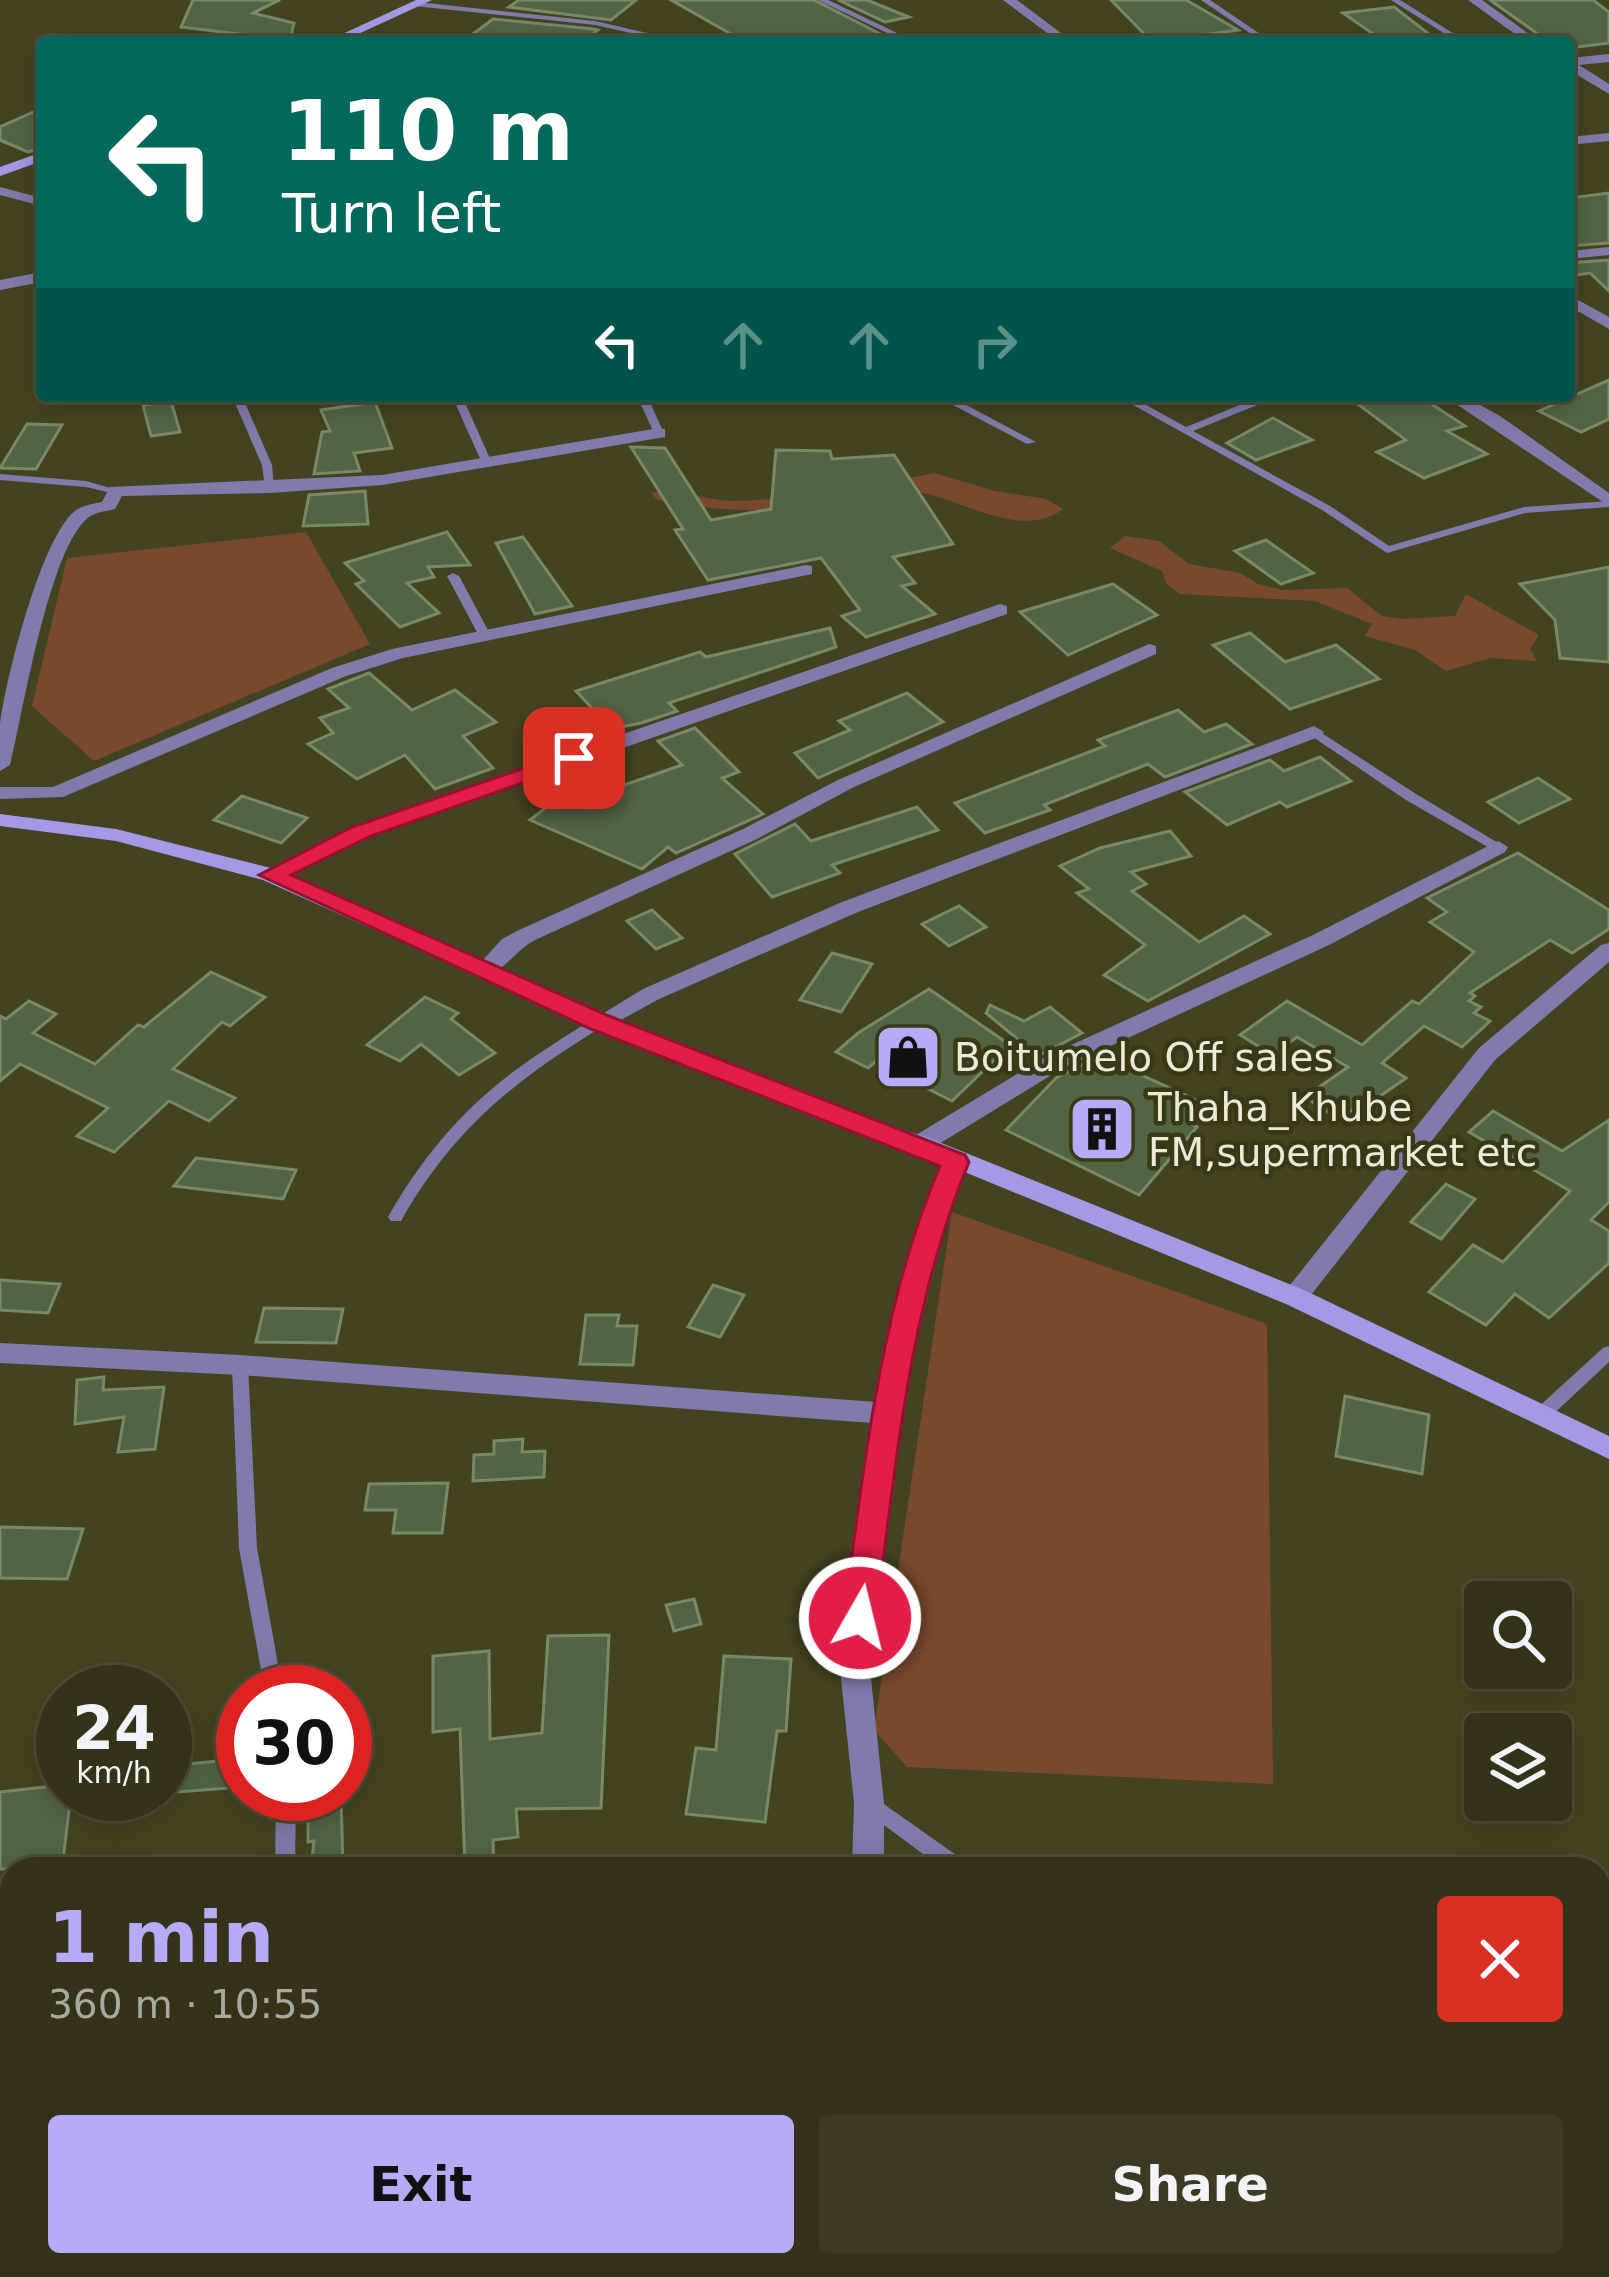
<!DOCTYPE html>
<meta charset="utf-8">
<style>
:root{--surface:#323319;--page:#3a3b22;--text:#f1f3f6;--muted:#a8aaa2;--line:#4d4e38;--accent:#b7abf8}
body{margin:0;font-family:"DejaVu Sans",sans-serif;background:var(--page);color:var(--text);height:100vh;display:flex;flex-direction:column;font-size:45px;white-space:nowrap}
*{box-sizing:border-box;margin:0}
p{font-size:39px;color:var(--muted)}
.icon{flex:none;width:66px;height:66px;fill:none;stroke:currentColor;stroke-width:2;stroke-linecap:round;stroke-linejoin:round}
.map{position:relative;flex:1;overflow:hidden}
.details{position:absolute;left:0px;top:1857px;width:1611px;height:420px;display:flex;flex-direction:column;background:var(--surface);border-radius:36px 36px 0 0;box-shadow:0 6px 30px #0003,0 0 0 3px var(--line)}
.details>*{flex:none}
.top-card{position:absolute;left:36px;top:36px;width:1539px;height:366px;border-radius:12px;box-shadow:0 6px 30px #0003,0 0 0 3px var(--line);background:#00695c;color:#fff;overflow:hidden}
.buttons{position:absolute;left:1464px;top:1581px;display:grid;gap:24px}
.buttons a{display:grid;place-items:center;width:108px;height:108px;border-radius:12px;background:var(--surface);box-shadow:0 6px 30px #0003,0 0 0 3px var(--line);font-size:60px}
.speed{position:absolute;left:36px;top:1665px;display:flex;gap:24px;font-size:60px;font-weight:700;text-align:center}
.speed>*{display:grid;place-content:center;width:156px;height:156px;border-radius:50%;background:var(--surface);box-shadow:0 6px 30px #0003,0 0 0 3px var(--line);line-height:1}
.speed small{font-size:30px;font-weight:400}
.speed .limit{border:18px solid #d22;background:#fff;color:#111}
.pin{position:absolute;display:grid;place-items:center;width:102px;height:102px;color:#fff;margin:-51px;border-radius:24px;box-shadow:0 6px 18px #0006}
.me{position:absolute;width:132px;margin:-66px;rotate:8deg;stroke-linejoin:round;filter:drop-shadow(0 0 9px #0008)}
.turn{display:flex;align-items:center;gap:42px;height:252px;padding:0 48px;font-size:54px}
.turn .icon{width:156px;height:156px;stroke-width:2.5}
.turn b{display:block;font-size:84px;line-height:102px}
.lanes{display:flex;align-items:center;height:114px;padding:0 48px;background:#0003;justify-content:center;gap:60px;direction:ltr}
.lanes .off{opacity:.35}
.round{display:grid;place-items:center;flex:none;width:126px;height:126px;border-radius:12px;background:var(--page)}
.overview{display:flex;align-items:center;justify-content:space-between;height:204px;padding:0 48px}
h1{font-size:72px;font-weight:600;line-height:90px;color:var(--accent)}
.action{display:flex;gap:24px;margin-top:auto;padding:24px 48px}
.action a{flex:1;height:138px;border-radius:12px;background:var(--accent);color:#111;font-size:48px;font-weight:600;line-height:138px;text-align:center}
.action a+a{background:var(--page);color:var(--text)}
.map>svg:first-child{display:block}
</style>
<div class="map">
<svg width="1609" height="2277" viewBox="0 0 1609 2277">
<rect width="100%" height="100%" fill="#424421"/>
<!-- green -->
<g fill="#79492d">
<path d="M934 473 995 491 1046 499 1063 509C1023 540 964 501 923 493 879 485 829 503 786 508 743 513 700 508 658 500L651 493C681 487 707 502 736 501 802 499 869 486 934 473Z"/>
<polygon points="306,532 370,644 94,761 32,706 67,558"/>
<polygon points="1125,536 1159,541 1189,564 1240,573 1258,584 1282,590 1347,588 1382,616 1402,619 1455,616 1466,594 1539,635 1530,649 1537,661 1490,658 1446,671 1415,650 1365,636 1372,624 1315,601 1180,594 1166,583 1162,571 1110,548"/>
<polygon points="952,1212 1267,1324 1273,1784 907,1767 874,1730"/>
</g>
<!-- building -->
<g fill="#536444" stroke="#788968" stroke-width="3">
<polygon points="193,0 280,0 253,13 294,23 290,40 181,27"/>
<polygon points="519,0 636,0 611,20 509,7"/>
<polygon points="671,0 814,0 896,42 745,42"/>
<polygon points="838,0 867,0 909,17 885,22"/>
<polygon points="1111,0 1186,0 1238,30 1152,42"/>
<polygon points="1490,0 1593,0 1609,12 1609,43 1569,48 1569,42 1549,42"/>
<polygon points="1394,7 1429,34 1379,38 1343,13"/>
<polygon points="493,19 594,29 598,30 582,42 462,42"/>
<polygon points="42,108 42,148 28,152 0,140 0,127"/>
<polygon points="1609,193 1609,243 1569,246 1569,198"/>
<polygon points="1609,260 1609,291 1590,273 1569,276 1569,263"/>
<polygon points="1609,380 1609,419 1581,432 1539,411"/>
<polygon points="1347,396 1419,396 1465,426 1447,431 1487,454 1424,478 1377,452 1406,440"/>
<polygon points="171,401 180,432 151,436 143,405"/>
<polygon points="375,402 392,448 354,453 360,471 314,474 322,432 330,431 321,410"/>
<polygon points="1273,418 1312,440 1256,460 1227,443"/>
<polygon points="27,424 62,425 36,469 0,468"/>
<polygon points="631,447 665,448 711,520 771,509 776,450 830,451 832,459 894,455 953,544 893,557 915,583 902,586 935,614 866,637 842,616 860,610 821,558 708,580 675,530 683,529"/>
<polygon points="365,491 368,524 303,526 309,495"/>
<polygon points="447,532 470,565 428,567 434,577 407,583 439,613 400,627 356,584 364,581 345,563"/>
<polygon points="523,537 572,606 535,614 496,543"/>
<polygon points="1266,540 1313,573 1281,584 1235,551"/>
<polygon points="1609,567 1609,662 1560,658 1555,620 1520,584"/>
<polygon points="1113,584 1157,615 1068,655 1020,612"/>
<polygon points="830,628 836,647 669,703 677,711 641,723 611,729 576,691 700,652 706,657"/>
<polygon points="1250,633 1285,662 1336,645 1379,679 1290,709 1213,645"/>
<polygon points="369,673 412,710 455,690 496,722 463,736 493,768 435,789 405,755 357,779 308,744 333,733 320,718 349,708 328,689"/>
<polygon points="907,693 943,722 818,778 795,753 850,730 839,721"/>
<polygon points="1178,710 1204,732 1226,724 1252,744 1165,777 1148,764 1044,805 1050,810 985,833 955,803 1105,746 1098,740"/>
<polygon points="695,728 739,772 722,778 763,814 676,853 668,847 642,869 530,820 567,791 581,800 682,765 658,741"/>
<polygon points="1320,757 1351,781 1287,807 1280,802 1227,825 1185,792 1270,760 1284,771"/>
<polygon points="1538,778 1570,799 1519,823 1488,802"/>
<polygon points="242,796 307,818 281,843 214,820"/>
<polygon points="917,807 938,830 832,865 840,873 772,897 735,854 795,824 811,841"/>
<polygon points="1170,831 1191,856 1131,872 1146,884 1132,891 1199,942 1244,916 1270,934 1148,1001 1104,975 1145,945 1077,893 1089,889 1060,866 1100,848"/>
<polygon points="1518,853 1609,910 1609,929 1572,953 1550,940 1470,993 1475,996 1469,1001 1481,1007 1474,1013 1490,1021 1462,1047 1424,1026 1382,1063 1406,1078 1356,1113 1352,1110 1338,1119 1305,1097 1348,1067 1297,1037 1273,1055 1240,1035 1287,1001 1362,1045 1412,1001 1419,1004 1474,952 1430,922 1447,912 1427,898"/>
<polygon points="959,906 986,927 949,946 922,924"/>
<polygon points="652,910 682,938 656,949 627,921"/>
<polygon points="832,953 872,964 841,1012 800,1000"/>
<polygon points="211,972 265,997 230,1026 222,1022 173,1069 235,1098 209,1121 169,1101 114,1152 77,1136 108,1108 20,1064 0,1081 0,1016 6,1019 29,1001 56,1014 33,1033 95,1064 138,1025 144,1027"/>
<polygon points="929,989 1010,1045 952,1101 875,1062 868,1068 836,1052 858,1033"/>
<polygon points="425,997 458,1013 451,1019 495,1053 459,1075 421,1044 400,1061 367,1045"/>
<polygon points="990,1005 1024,1021 1050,1007 1082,1033 1038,1056 986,1013"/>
<polygon points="1100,1056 1207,1105 1191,1124 1197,1127 1139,1195 1006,1130 1056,1078"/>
<polygon points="1493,1111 1562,1151 1609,1120 1609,1202 1591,1220 1609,1231 1609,1263 1549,1318 1515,1294 1486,1325 1429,1292 1473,1245 1503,1262 1570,1191 1469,1132"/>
<polygon points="196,1158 296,1170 283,1199 174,1186"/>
<polygon points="1446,1184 1475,1199 1441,1239 1411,1222"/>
<polygon points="0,1280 60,1284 48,1313 0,1310"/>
<polygon points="713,1285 744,1295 720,1337 688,1327"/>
<polygon points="264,1308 343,1309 336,1343 256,1342"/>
<polygon points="586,1315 619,1315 617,1326 637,1326 633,1365 580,1364"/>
<polygon points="104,1377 103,1390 164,1387 155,1449 118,1452 124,1417 75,1424 77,1380"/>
<polygon points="1345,1396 1429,1415 1422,1474 1336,1456"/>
<polygon points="523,1439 522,1452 545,1451 544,1477 473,1481 474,1455 494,1454 494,1441"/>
<polygon points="448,1483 442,1533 393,1533 396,1510 365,1510 369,1484"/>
<polygon points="0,1527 83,1529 67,1579 0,1578"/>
<polygon points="694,1599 701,1624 674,1631 666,1605"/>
<polygon points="609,1635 601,1808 516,1809 518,1837 493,1840 494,1869 465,1869 460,1729 433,1732 433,1656 489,1651 490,1739 542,1733 548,1636"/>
<polygon points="724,1656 791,1659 786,1731 777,1731 765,1822 686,1814 696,1748 716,1750"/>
<polygon points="230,1760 228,1788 165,1793 165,1766"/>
<polygon points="63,1785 63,1794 71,1794 62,1869 0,1869 0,1792"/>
<polygon points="341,1794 343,1869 311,1869 314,1841 308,1842 308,1798"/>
</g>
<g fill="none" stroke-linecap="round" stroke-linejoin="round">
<!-- lane -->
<g fill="#817bab" fill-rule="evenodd">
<polygon points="818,0 828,0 916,42 906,42"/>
<polygon points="1201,0 1210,0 1272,42 1263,42"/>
<polygon points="1391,0 1400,0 1467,42 1458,42"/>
<polygon points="417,2 595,21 686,42 671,42 595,25 414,6"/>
<polygon points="232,396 242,396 272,465 274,490 265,488 262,465"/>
<polygon points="452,396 462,396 492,463 491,465 482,463"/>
<polygon points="637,396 647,396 664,433 663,435 654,433"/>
<polygon points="936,396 949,396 1036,442 1027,444"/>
<polygon points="1117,396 1130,396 1186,427 1259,397 1267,397 1267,401 1193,431 1330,506 1389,546 1524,507 1609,501 1609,507 1525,513 1387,553 1322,510"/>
<polygon points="0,474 86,481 121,491 116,494 86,487 0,480"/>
<polygon points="453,573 459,576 490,634 488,636 480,636 478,634 447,576"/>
<polygon points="1314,728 1416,794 1505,847 1498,851 1493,850 1406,800 1310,735 1308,732"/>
<path d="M600 1017 605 1019 607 1022 605 1025C516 1079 453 1129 401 1221H391L388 1217C428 1147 475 1095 543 1051 561 1039 580 1026 600 1017Z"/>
<polygon points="1609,1346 1609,1362 1547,1420 1541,1422 1535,1420 1533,1415 1535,1410 1603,1348"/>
<polygon points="240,1359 246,1360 248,1365 257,1548 283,1692 265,1692 239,1548 232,1365 234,1360"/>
<polygon points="276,1794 296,1794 295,1869 275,1869"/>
<polygon points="871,1795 966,1862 969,1869 943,1869 864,1810 861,1804 864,1798"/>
<polygon points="212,2265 234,2265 232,2277 210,2277"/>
<polygon points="1361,2265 1387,2265 1394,2277 1368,2277"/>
</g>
<!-- street -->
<g fill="#817bab" fill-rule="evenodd">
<polygon points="1003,0 1017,0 1073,42 1059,42"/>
<polygon points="1468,0 1482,0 1540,42 1526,42"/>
<polygon points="1609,54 1609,62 1579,65 1609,84 1609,94 1569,70 1569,58"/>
<polygon points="1609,133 1609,141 1569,145 1569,137"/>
<polygon points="0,187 42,198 42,206 0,195"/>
<polygon points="1609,247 1609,255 1569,259 1569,251"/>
<polygon points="42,272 42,282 0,290 0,280"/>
<polygon points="1569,295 1609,317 1609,329 1569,306"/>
<polygon points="1444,396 1464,396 1500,416 1609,493 1609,506"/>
<path d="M659 428 665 429V437L382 485 270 493 122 496 115 509C107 511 96 512 89 517 49 547 23 713 10 765L0 771C0 756 0 739 0 724 6 678 41 538 75 511 83 505 93 504 102 502L110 487 382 475Z"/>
<polygon points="806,565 812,566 812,574 403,658 346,676 63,797 0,799 0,787 53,787 332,668 392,649"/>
<polygon points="1000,604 1007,606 1007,614 368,837 279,880 271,882 260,875 354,827"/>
<path d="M1149 644 1156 646V654L852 788 757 839 535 940C516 950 504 971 485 977L474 970 502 939 519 930 743 829 838 780Z"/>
<polygon points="1314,726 1324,732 1321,736 858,912 659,999 608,1027 600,1030 589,1022 643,989 842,902"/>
<polygon points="1498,841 1508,847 1505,852 1329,945 1063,1068 929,1150 920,1153 908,1144 911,1138 1047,1056 1313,935"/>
<polygon points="1609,943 1609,962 1495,1060 1304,1304 1286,1304 1282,1297 1286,1290 1479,1048 1601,945"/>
<path d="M955 1153 967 1162 938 1231 900 1413 869 1659 884 1803V1869H852L854 1803 839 1659 872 1423 240 1375 0 1363V1343L240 1355 876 1402C885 1360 919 1165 955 1153Z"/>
<polygon points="792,2265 828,2265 825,2277 789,2277"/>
</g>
<!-- secondary -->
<g fill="#a599e5" fill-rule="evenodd">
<polygon points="416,0 432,0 341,42 325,42"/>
<polygon points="42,152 42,161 0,176 0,167"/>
<polygon points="0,814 116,829 279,870 608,1017 835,1108 929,1138 1304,1290 1609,1436 1609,1459 1286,1304 911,1150 819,1120 592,1027 263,880 116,841 0,826"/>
</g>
</g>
<!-- route -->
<path fill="#e11d48" stroke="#92132f" stroke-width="3" d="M574 751 585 758 582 762 369 837 291 875 609 1016 965 1155 969 1162C909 1306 896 1465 876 1618L871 1628 860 1633 848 1628 843 1618C865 1467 879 1308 940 1166L591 1029 259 875 352 827Z"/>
<!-- icons -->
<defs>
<symbol id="shop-square" viewBox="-11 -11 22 22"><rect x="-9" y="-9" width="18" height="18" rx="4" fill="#b7abf8" stroke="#383916"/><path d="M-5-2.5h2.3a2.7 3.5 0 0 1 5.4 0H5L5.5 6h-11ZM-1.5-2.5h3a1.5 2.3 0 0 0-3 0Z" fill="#111"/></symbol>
<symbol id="building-square" viewBox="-11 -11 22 22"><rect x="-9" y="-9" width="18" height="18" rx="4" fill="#b7abf8" stroke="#383916"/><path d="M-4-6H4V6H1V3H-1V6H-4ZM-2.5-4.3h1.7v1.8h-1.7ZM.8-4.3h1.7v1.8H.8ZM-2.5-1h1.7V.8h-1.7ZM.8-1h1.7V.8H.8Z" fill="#111"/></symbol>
</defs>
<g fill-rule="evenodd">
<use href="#shop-square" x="870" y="1019" width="76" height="76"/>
<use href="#building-square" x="1064" y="1091" width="76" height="76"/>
</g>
<g text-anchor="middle" stroke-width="9" stroke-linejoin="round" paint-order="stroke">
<!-- poi labels -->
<g font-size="39" fill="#eaecd8" stroke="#383916" text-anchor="start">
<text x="954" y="1071">Boitumelo Off sales</text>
<text x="1148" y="1121">Thaha_Khube<tspan x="1148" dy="45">FM,supermarket etc</tspan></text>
</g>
</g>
</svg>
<div class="buttons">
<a><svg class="icon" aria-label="search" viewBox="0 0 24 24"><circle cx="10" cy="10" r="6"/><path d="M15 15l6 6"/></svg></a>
<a><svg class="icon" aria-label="layers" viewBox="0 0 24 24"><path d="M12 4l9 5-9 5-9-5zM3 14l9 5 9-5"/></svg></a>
</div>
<div class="speed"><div>24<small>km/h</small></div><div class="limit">30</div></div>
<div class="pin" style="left:574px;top:758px;background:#d93025"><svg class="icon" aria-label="arrive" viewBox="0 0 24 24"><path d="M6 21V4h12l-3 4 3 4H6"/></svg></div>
<svg class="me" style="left:860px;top:1618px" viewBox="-20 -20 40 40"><circle r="17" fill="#e11d48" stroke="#fff" stroke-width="3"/><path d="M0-11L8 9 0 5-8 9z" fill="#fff"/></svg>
<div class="top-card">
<div class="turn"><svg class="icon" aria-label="left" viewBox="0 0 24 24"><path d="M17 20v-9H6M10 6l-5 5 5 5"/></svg><div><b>110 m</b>Turn left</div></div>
<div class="lanes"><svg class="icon" aria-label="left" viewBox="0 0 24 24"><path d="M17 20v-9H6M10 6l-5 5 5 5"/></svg><svg class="icon off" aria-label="ahead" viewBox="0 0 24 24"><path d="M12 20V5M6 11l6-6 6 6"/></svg><svg class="icon off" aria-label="ahead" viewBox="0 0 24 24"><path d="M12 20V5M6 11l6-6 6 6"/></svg><svg class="icon off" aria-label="right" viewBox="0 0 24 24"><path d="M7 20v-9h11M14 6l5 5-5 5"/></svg></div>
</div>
<section class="details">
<div class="overview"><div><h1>1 min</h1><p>360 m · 10:55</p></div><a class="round" style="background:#d93025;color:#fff"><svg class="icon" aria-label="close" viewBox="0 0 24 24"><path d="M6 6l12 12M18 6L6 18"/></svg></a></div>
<div class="action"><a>Exit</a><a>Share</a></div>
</section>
</div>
